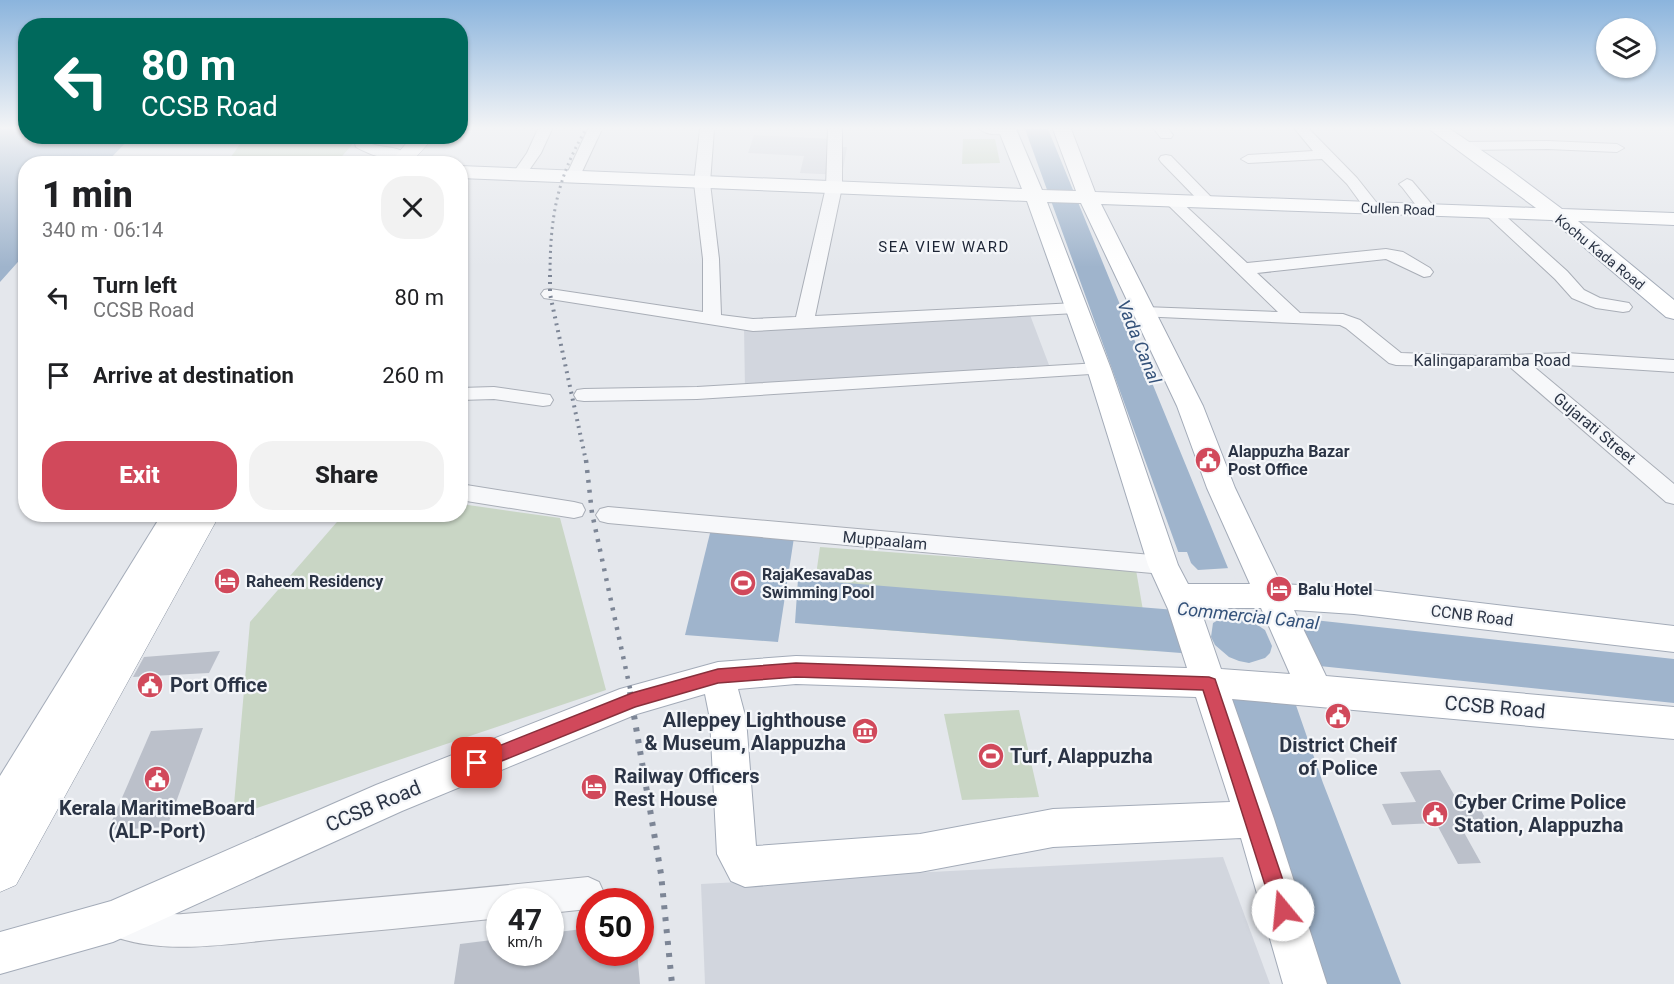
<!DOCTYPE html>
<meta charset="utf-8">
<style>
:root{--surface:#fff;--page:#f2f2f2;--text:#202124;--muted:#757577;--accent:#d1495b}
body{margin:0;font-family:Roboto,sans-serif;background:var(--page);color:var(--text);height:100vh;display:flex;flex-direction:column;font-size:22px;white-space:nowrap}
*{box-sizing:border-box;margin:0}
p{font-size:20px;color:var(--muted)}
.icon{flex:none;width:33px;height:33px;fill:none;stroke:currentColor;stroke-width:2;stroke-linecap:round;stroke-linejoin:round}
.map{position:relative;flex:1;overflow:hidden}
.side{position:absolute;left:18px;top:156px;width:450px;height:366px;display:flex;flex-direction:column;background:var(--surface);border-radius:24px;box-shadow:0 2px 4px #0004}
.side>*{flex:none}
.top-card{position:absolute;left:18px;top:18px;width:450px;height:126px;border-radius:24px;box-shadow:0 2px 4px #0004;background:#00695c;color:#fff;overflow:hidden}
.fabs{position:absolute;left:1596px;top:18px;display:grid;gap:12px}
.fabs a{display:grid;place-items:center;width:60px;height:60px;border-radius:50%;background:var(--surface);box-shadow:0 2px 4px #0004;font-size:30px}
.speed{position:absolute;left:486px;top:888px;display:flex;gap:12px;font-size:30px;font-weight:700;text-align:center}
.speed>*{display:grid;place-content:center;width:78px;height:78px;border-radius:50%;background:var(--surface);box-shadow:0 2px 4px #0004;line-height:1}
.speed small{font-size:15px;font-weight:400}
.speed .limit{border:9px solid #d22;background:#fff;color:#111}
.pin{position:absolute;display:grid;place-items:center;width:51px;height:51px;color:#fff;margin:-26px;border-radius:12px;box-shadow:0 3px 9px #0006}
.me{position:absolute;width:66px;margin:-33px;rotate:343deg;stroke-linejoin:round;filter:drop-shadow(0 0 4px #0008)}
.turn{display:flex;align-items:center;gap:21px;height:126px;padding:0 24px;font-size:27px}
.turn .icon{width:78px;height:78px;stroke-width:2.5}
.turn b{display:block;font-size:42px;line-height:51px}
.round{display:grid;place-items:center;flex:none;width:63px;height:63px;border-radius:24px;background:var(--page)}
.head{display:flex;align-items:center;justify-content:space-between;height:102px;padding:0 24px}
h1{font-size:36px;font-weight:800;line-height:45px}
.action{display:flex;gap:12px;margin-top:auto;padding:12px 24px}
.action a{flex:1;height:69px;border-radius:24px;background:var(--accent);color:#fff;font-size:24px;font-weight:800;line-height:69px;text-align:center}
.action a+a{background:var(--page);color:var(--text)}
ul{padding:0;list-style:none}
li{display:flex;align-items:center;gap:18px;height:78px;padding:0 24px}
li div{flex:1}
li b{display:block;font-size:22px}
li em{font-style:normal}
.map>svg:first-child{display:block}
</style>
<div class="map">
<svg width="1674" height="984" viewBox="0 0 1674 984">
<rect width="100%" height="100%" fill="#e4e7ec"/>
<!-- built -->
<g fill="#d2d6de">
<polygon points="754,135 835,139 834,147 847,147 842,175 800,173 804,156 748,153"/>
<polygon points="1027,307 1049,365 745,389 744,326 866,313 999,311"/>
<polygon points="1223,857 1270,984 705,984 701,884"/>
</g>
<!-- green -->
<g fill="#c9d6c5">
<polygon points="245,137 356,137 351,146 336,163 226,164"/>
<polygon points="963,139 995,139 1000,163 962,164"/>
<polygon points="461,504 560,518 606,690 233,816 250,622 343,515 460,514"/>
<polygon points="820,547 1136,570 1150,651 809,624"/>
<polygon points="1019,710 1039,797 962,800 944,714"/>
</g>
<!-- water -->
<g fill="#9fb4cc">
<polygon points="0,129 25,129 26,136 131,137 106,163 26,164 25,254 0,282"/>
<polygon points="1025,129 1048,129 1237,590 1249,613 1674,659 1674,703 1281,662 1323,783 1401,984 1321,984 1207,655 795,623 798,579 1200,612"/>
<polygon points="712,525 795,531 778,642 685,635"/>
</g>
<!-- pier -->
<path fill="#e4e7ec" fill-rule="evenodd" d="M1175 552H1187L1191 563 1198 570 1230 568 1251 611 1291 614 1316 668 1285 665 1298 703 1230 698ZM1227 615 1247 618 1265 630 1272 646 1270 653 1265 658 1249 663 1239 661 1229 657 1215 645 1211 637 1213 623Z"/>
<!-- building -->
<g fill="#bbc0ca">
<polygon points="220,651 209,673 133,677 144,657"/>
<polygon points="203,728 167,827 108,830 151,731"/>
<polygon points="1440,770 1457,800 1478,805 1489,825 1461,827 1481,863 1458,864 1436,823 1392,825 1382,804 1416,802 1400,772"/>
<polygon points="590,928 590,952 637,952 640,984 454,984 460,944 500,939 500,952 550,952 550,933"/>
</g>
<g fill="none" stroke-linecap="round" stroke-linejoin="round">
<defs>
<g id="minor">
<polygon points="538,129 552,129 541,153 525,176 515,176 513,173 527,153"/>
<polygon points="588,129 602,129 580,176 573,180 568,179 566,176"/>
<polygon points="700,129 714,129 710,183 719,259 721,315 753,319 796,317 826,187 828,129 842,129 842,187 815,316 1076,303 1082,304 1085,308 1082,312 1076,313 753,331 544,298 541,294 544,290 550,289 703,312 703,259 694,183"/>
<path d="M980 129H1014C1007 136 987 136 980 129Z"/>
<polygon points="1154,129 1168,129 1173,135 1171,138 1161,138"/>
<polygon points="1295,129 1309,129 1357,178 1380,207 1378,210 1366,210 1347,184 1322,159 1248,163 1241,159 1248,155 1313,151"/>
<path d="M353 136H367L368 142C379 149 397 145 406 154 395 165 368 154 356 147Z"/>
<polygon points="1548,141 1617,144 1624,148 1617,152 1548,149 1465,150 1458,146 1465,142"/>
<polygon points="1166,155 1171,156 1212,198 1215,201 1212,204 1202,204 1161,162 1159,159 1161,156"/>
<polygon points="1407,179 1412,181 1434,207 1436,210 1434,213 1422,213 1402,187 1399,184"/>
<polygon points="1171,195 1176,197 1247,263 1386,249 1403,252 1430,268 1433,272 1430,276 1424,277 1386,259 1257,273 1300,313 1343,314 1360,320 1401,353 1480,356 1566,353 1674,360 1674,372 1566,365 1533,366 1674,484 1674,504 1666,502 1510,367 1396,365 1389,363 1346,328 1340,325 1138,316 1135,312 1138,308 1144,307 1278,312 1166,203 1163,200"/>
<polygon points="1493,208 1499,210 1567,271 1584,290 1600,298 1629,303 1632,307 1629,311 1623,312 1596,308 1572,298 1555,279 1487,216 1485,213"/>
<polygon points="1099,363 1106,365 1109,369 1106,373 697,399 584,401 577,400 574,395 577,390 584,389 697,387"/>
<polygon points="494,387 550,395 553,400 550,405 543,406 494,399 460,400 460,388"/>
<polygon points="460,484 574,502 582,504 585,510 582,516 574,518 460,500"/>
<polygon points="608,507 1163,556 1172,558 1175,565 1172,572 1163,574 608,523 600,521 596,515 600,509"/>
<path d="M588 877 599 882 604 893 601 902H590L588 909 550 913V902H500V918C426 926 353 933 280 939 224 944 161 956 107 934L103 922 107 910C131 900 158 916 183 914 319 903 453 891 588 877Z"/>
</g>
<g id="major">
<path d="M998 129H1016L1042 190 1076 191 1053 129H1071L1095 192 1536 208 1429 129H1450L1506 167 1562 209 1674 213V225L1578 221 1674 300V319L1666 317 1552 220 1101 204 1203 406 1235 488 1281 584 1354 588 1674 626V652L1354 614 1294 610 1326 676 1674 707V739L1232 699 1274 819 1327 984H1283L1241 838 1053 847 920 872 745 887 731 881 717 854 710 719 705 694 637 714 402 811 113 942 0 974V932L111 901 376 785 620 689 718 662 796 656 1187 668 1168 609 1148 565 1087 369 1027 201 460 178V166L1022 189ZM1047 202 1081 203 1177 406 1207 488 1250 584H1188L1178 565 1111 369ZM1200 608H1261L1290 674 1221 669ZM796 684 1196 697 1230 802 1053 809 920 834 756 846 746 719 738 689Z"/>
<polygon points="162,514 191,514 14,824 0,829 0,776"/>
</g>
<g id="highway">
<polygon points="413,136 435,136 410,164 388,164"/>
<polygon points="186,514 220,514 16,885 0,892 0,825"/>
</g>
</defs>
<!-- minor casing -->
<use href="#minor" stroke="#a9aeb7" stroke-width="2"/>
<!-- major casing -->
<use href="#major" stroke="#a3abb8" stroke-width="2"/>
<!-- highway casing -->
<use href="#highway" stroke="#8b94a3" stroke-width="1"/>
<!-- minor -->
<use href="#minor" fill="#f7f8fa" fill-rule="evenodd"/>
<!-- major -->
<use href="#major" fill="#fff" fill-rule="evenodd"/>
<!-- highway -->
<use href="#highway" fill="#fff" fill-rule="evenodd"/>
<!-- rail-far3 -->
<path stroke="#7d8696" stroke-width="3" stroke-dasharray="2 4" stroke-linecap="butt" d="M550 277C550 219 556 180 586 129"/>
<!-- rail-far2 -->
<polyline stroke="#7d8696" stroke-width="4" stroke-dasharray="2 5" stroke-linecap="butt" points="550,275 550,294 586,461"/>
<!-- rail-far1 -->
<polyline stroke="#7d8696" stroke-width="4.5" stroke-dasharray="3 7" stroke-linecap="butt" points="586,460 592,513 631,693"/>
<!-- rail -->
<polyline stroke="#7d8696" stroke-width="6" stroke-dasharray="4 8" stroke-linecap="butt" points="630,692 661,874 672,984"/>
</g>
<!-- sky -->
<linearGradient id="sky" x2="0" y2="1"><stop stop-color="#8bb4dd"/><stop offset="0.48" stop-color="#f3f4f6"/><stop offset="1" stop-color="#f3f4f6" stop-opacity="0"/></linearGradient>
<rect width="1674" height="267" fill="url(#sky)"/>
<!-- route -->
<polygon fill="#d1495b" stroke="#882f3b" stroke-width="1.5" points="796,663 1209,677 1215,679 1293,910 1290,917 1283,920 1276,917 1273,910 1203,690 796,677 718,683 635,707 477,771 471,768 468,763 471,757 632,693 718,669"/>
<!-- icons -->
<defs>
<symbol id="civic-disc" viewBox="-11 -11 22 22"><circle r="9.5" fill="#d1495b" stroke="#f4f6f9"/><path d="M-.6-6.5H3V-4.5H.6V-3L4-1V1h2V6H-6V1h2V-1L-.6-3ZM-1.2 2.5V6h2.4V2.5Z" fill="#fff"/></symbol>
<symbol id="hotel-disc" viewBox="-11 -11 22 22"><circle r="9.5" fill="#d1495b" stroke="#f4f6f9"/><path d="M-6-4.5h1.5V1H6V5H4.5V3h-9V5H-6ZM-4 0a1.8 1.8 0 1 1 3.6 0ZM.5 0V-2.5h3Q6-2.5 6 0Z" fill="#fff"/></symbol>
<symbol id="stadium-disc" viewBox="-11 -11 22 22"><circle r="9.5" fill="#d1495b" stroke="#f4f6f9"/><path d="M0-5a6.5 5 0 1 0 0 10a6.5 5 0 1 0 0-10ZM-3.5-1.8h7v3.6h-7Z" fill="#fff"/></symbol>
<symbol id="museum-disc" viewBox="-11 -11 22 22"><circle r="9.5" fill="#d1495b" stroke="#f4f6f9"/><path d="M0-6L6-3V-2H-6V-3ZM-5-1h2V3h-2ZM-1-1h2V3h-2ZM3-1h2V3H3ZM-6 4H6V6H-6Z" fill="#fff"/></symbol>
</defs>
<g fill-rule="evenodd">
<use href="#civic-disc" x="1193" y="445" width="30" height="30"/>
<use href="#hotel-disc" x="212" y="566" width="30" height="30"/>
<use href="#stadium-disc" x="728" y="568" width="30" height="30"/>
<use href="#hotel-disc" x="1264" y="574" width="30" height="30"/>
<use href="#civic-disc" x="135" y="670" width="30" height="30"/>
<use href="#civic-disc" x="1323" y="701" width="30" height="30"/>
<use href="#museum-disc" x="850" y="716" width="30" height="30"/>
<use href="#stadium-disc" x="976" y="741" width="30" height="30"/>
<use href="#civic-disc" x="142" y="764" width="30" height="30"/>
<use href="#hotel-disc" x="579" y="772" width="30" height="30"/>
<use href="#civic-disc" x="1420" y="799" width="30" height="30"/>
</g>
<g text-anchor="middle" stroke-width="4.5" stroke-linejoin="round" paint-order="stroke">
<!-- far-street labels -->
<g font-size="14" fill="#2b3445" stroke="#f4f6f9">
<text transform="translate(1398 209) rotate(2)" y="5">Cullen Road</text>
<text transform="translate(1600 252) rotate(39)" y="5">Kochu Kada Road</text>
</g>
<!-- far-neighbourhood labels -->
<g font-size="15" letter-spacing="1.5" fill="#1d2536" stroke="#f4f6f9">
<text x="944" y="252">SEA VIEW WARD</text>
</g>
<!-- street labels -->
<g font-size="16" fill="#2b3445" stroke="#f4f6f9">
<text x="1492" y="366">Kalingaparamba Road</text>
<text transform="translate(1595 428) rotate(40)" y="6">Gujarati Street</text>
<text transform="translate(885 540) rotate(5)" y="6">Muppaalam</text>
<text transform="translate(1472 615) rotate(7)" y="6">CCNB Road</text>
</g>
<!-- poi labels -->
<g font-size="16" font-weight="bold" fill="#2b3445" stroke="#f4f6f9" text-anchor="start">
<text x="1228" y="457">Alappuzha Bazar<tspan x="1228" dy="18">Post Office</tspan></text>
<text x="762" y="580">RajaKesavaDas<tspan x="762" dy="18">Swimming Pool</tspan></text>
<text x="246" y="587">Raheem Residency</text>
<text x="1298" y="595">Balu Hotel</text>
</g>
<!-- water labels -->
<g font-size="18" font-style="italic" fill="#34527a" stroke="#f4f6f9">
<text transform="translate(1139 342) rotate(68)" y="6">Vada Canal</text>
<text transform="translate(1248 616) rotate(6)" y="6">Commercial Canal</text>
</g>
<!-- near-poi labels -->
<g font-size="20" font-weight="bold" fill="#2b3445" stroke="#f4f6f9" text-anchor="start">
<text x="170" y="692">Port Office</text>
<text x="846" y="727" text-anchor="end">Alleppey Lighthouse<tspan x="846" dy="23">&amp; Museum, Alappuzha</tspan></text>
<text x="1338" y="752" text-anchor="middle">District Cheif<tspan x="1338" dy="23">of Police</tspan></text>
<text x="1010" y="763">Turf, Alappuzha</text>
<text x="614" y="783">Railway Officers<tspan x="614" dy="23">Rest House</tspan></text>
<text x="1454" y="809">Cyber Crime Police<tspan x="1454" dy="23">Station, Alappuzha</tspan></text>
<text x="157" y="815" text-anchor="middle">Kerala MaritimeBoard<tspan x="157" dy="23">(ALP-Port)</tspan></text>
</g>
<!-- near-street labels -->
<g font-size="20" fill="#2b3445" stroke="#f4f6f9">
<text transform="translate(1495 707) rotate(5)" y="7">CCSB Road</text>
<text transform="translate(373 806) rotate(-23)" y="7">CCSB Road</text>
</g>
</g>
</svg>
<div class="fabs">
<a><svg class="icon" aria-label="layers" viewBox="0 0 24 24"><path d="M12 4l9 5-9 5-9-5zM3 14l9 5 9-5"/></svg></a>
</div>
<div class="speed"><div>47<small>km/h</small></div><div class="limit">50</div></div>
<div class="pin" style="left:477px;top:763px;background:#d93025"><svg class="icon" aria-label="arrive" viewBox="0 0 24 24"><path d="M6 21V4h12l-3 4 3 4H6"/></svg></div>
<svg class="me" style="left:1283px;top:910px" viewBox="-20 -20 40 40"><circle r="19" fill="#fff"/><path d="M0-13L10 11 0 6-10 11z" fill="#d1495b"/></svg>
<div class="top-card">
<div class="turn"><svg class="icon" aria-label="left" viewBox="0 0 24 24"><path d="M17 20v-9H6M10 6l-5 5 5 5"/></svg><div><b>80 m</b>CCSB Road</div></div>
</div>
<section class="side">
<div class="head"><div><h1>1 min</h1><p>340 m · 06:14</p></div><a class="round"><svg class="icon" aria-label="close" viewBox="0 0 24 24"><path d="M6 6l12 12M18 6L6 18"/></svg></a></div>
<ul>
<li><svg class="icon" aria-label="left" viewBox="0 0 24 24"><path d="M17 20v-9H6M10 6l-5 5 5 5"/></svg><div><b>Turn left</b><p>CCSB Road</p></div><em>80 m</em></li>
<li><svg class="icon" aria-label="arrive" viewBox="0 0 24 24"><path d="M6 21V4h12l-3 4 3 4H6"/></svg><div><b>Arrive at destination</b></div><em>260 m</em></li>
</ul>
<div class="action"><a>Exit</a><a>Share</a></div>
</section>
</div>
